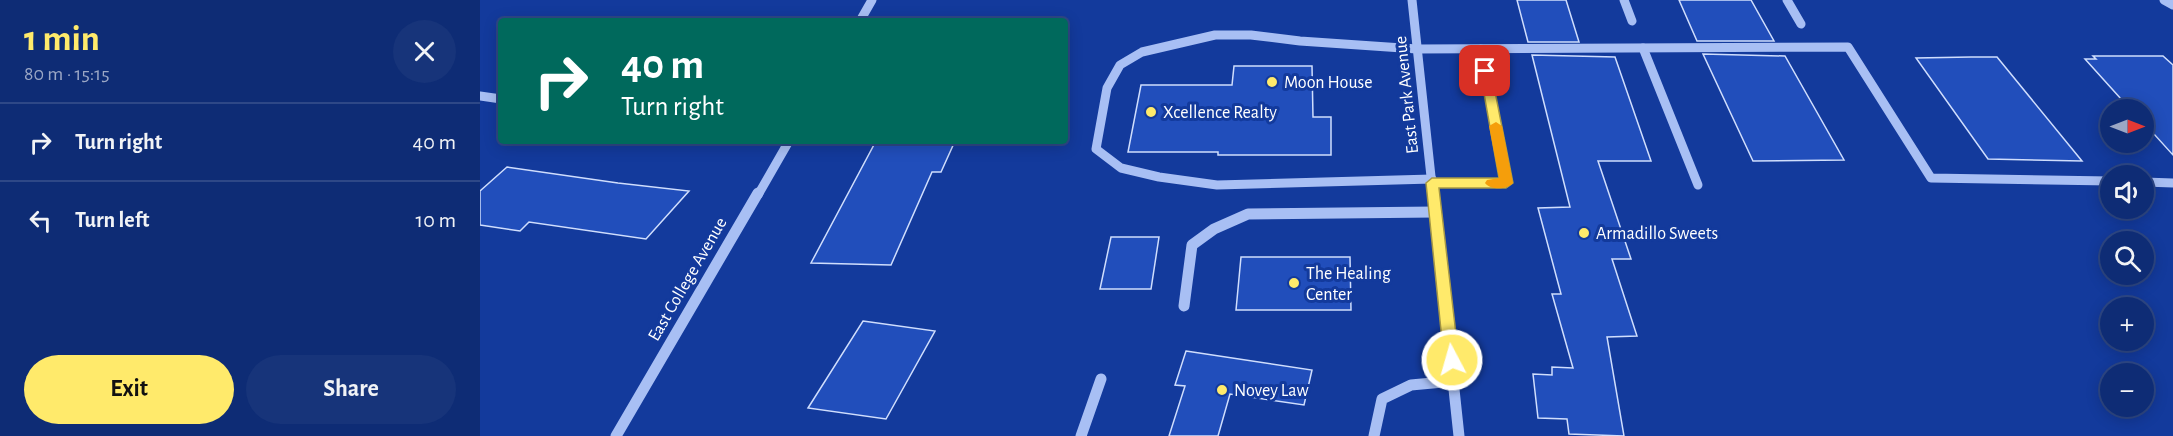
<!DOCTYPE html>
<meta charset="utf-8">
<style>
:root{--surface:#0e2c75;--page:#17347a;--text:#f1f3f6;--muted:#9ba7c5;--line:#2e4887;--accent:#ffea6b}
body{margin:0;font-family:"Alegreya Sans",sans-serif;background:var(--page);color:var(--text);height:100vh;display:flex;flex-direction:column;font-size:22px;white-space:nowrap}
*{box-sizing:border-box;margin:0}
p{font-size:20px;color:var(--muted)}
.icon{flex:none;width:33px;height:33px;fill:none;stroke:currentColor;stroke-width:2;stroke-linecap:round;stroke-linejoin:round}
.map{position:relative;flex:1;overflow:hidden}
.sheet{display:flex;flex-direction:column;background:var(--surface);width:480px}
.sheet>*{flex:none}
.hud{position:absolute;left:18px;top:18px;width:570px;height:126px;border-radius:6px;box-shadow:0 3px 15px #0003,0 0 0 2px var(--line);background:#00695c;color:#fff;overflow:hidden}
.needle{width:39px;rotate:90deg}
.controls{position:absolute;left:1620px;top:99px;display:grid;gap:12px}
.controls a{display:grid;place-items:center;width:54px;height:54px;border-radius:50%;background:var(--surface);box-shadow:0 3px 15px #0003,0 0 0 2px var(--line);font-size:30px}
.pin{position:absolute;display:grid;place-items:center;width:51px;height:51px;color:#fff;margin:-26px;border-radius:12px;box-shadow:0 3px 9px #0006}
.me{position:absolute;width:66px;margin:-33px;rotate:354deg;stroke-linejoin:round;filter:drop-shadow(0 0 4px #0008)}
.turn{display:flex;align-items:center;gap:21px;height:126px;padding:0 24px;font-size:27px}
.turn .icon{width:78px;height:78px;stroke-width:2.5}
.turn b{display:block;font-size:42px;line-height:51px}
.round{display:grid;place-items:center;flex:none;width:63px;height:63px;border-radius:32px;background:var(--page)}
.summary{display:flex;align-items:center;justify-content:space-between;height:102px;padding:0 24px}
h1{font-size:36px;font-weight:600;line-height:45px;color:var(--accent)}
.button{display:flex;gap:12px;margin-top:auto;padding:12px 24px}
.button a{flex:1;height:69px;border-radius:36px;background:var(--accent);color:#111;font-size:24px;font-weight:600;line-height:69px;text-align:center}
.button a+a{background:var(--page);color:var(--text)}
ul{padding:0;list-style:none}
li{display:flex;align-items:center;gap:18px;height:78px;padding:0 24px;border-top:2px solid var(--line)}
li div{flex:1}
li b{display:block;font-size:22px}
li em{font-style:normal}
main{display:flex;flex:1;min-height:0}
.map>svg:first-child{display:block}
</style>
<main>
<section class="sheet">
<div class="summary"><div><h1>1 min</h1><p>80 m · 15:15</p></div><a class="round"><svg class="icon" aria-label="close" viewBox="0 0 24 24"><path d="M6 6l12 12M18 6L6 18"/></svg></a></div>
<ul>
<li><svg class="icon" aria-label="right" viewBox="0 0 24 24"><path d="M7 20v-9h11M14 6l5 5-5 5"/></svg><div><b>Turn right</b></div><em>40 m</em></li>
<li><svg class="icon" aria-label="left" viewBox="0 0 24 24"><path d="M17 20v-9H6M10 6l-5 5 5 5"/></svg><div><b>Turn left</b></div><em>10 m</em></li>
</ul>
<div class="button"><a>Exit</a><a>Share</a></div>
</section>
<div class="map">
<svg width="1693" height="436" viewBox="0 0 1693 436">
<rect width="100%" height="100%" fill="#133a9c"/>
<!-- building -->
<g fill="#214ebb" stroke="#d0defd" stroke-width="1.5">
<polygon points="1037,0 1086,0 1099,42 1048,42"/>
<polygon points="1199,0 1271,0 1294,41 1217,41"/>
<polygon points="1223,54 1305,56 1364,160 1273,161"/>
<polygon points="1052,55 1135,57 1171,161 1118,161 1151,259 1132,259 1157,336 1127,337 1144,436 1089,434 1087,419 1058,418 1053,374 1072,375 1072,367 1093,368 1072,294 1081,294 1058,208 1090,207"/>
<polygon points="1613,56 1683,56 1693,65 1693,155 1664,123 1664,110 1651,110 1605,59 1616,59"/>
<polygon points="1491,57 1517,57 1602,161 1508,159 1436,58"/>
<polygon points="754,66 832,66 833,117 851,117 851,155 738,155 738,152 648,152 661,85 752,85"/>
<polygon points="396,141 475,141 461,172 452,172 411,265 331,263"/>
<polygon points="27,167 138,183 209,191 166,239 49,222 40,231 0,225 0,191"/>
<polygon points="631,237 679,237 671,289 620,289"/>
<polygon points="761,257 870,257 871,310 756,310"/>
<polygon points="383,321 455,331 406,419 328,408"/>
<polygon points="706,351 832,370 824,405 750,394 738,436 689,436 705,386 695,385"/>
</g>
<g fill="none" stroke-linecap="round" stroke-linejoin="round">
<!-- minor-far1 -->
<g stroke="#a8bff4" stroke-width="9">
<polyline points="932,0 953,195"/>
<polyline points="1144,0 1152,21"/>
<polyline points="1307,0 1321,24"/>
<polyline points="1684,0 1693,5"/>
<polyline points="380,21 392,0"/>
<polyline points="1163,48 1218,185"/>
<polyline points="0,96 21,99"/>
<polyline points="952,179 737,185 679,177 641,168 616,149 627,88 640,65 662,52 735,35 771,35 820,41 937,49 1368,47 1451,178 1630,181"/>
<polyline points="1664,182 1693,183"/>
<polyline points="952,183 1026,183 1001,49"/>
<polyline points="278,195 309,141"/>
</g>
<!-- minor -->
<g stroke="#a8bff4" stroke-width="11">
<polyline points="953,193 979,436"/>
<polyline points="704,306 712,245 734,229 768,214 955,212"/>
<polyline points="136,436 278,193"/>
<polyline points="601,436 621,379"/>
<polyline points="894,436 902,399 931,385 974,381"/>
</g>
</g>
<!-- route -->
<polygon fill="#ffea6b" stroke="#a69846" stroke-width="1.5" points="1005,68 1011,71 1033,183 1026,188 959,188 979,360 977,364 972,366 966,364 964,360 946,183 952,178 1019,178 1000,71"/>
<!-- slow -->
<path fill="#f59e0b" d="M1016 122 1022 126 1033 183C1027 190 1010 190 1005 183L1007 180 1019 178 1009 126Z"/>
<!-- markers -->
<g fill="#ffea6b" stroke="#133a9c" stroke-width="2">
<circle cx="792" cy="82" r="6"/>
<circle cx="671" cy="112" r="6"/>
<circle cx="1104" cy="233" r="6"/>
<circle cx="814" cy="283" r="6"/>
<circle cx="742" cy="390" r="6"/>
</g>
<g text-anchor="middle" stroke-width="6" stroke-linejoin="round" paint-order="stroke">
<!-- poi labels -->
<g font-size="18" fill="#fff" stroke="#133a9c" text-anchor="start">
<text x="804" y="88">Moon House</text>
<text x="683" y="118">Xcellence Realty</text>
<text x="1116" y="239">Armadillo Sweets</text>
<text x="826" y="279">The Healing<tspan x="826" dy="21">Center</tspan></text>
<text x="754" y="396">Novey Law</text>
</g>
<!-- street labels -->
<g font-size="18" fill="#fff" stroke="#133a9c">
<text transform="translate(926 95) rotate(-96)" y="6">East Park Avenue</text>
<text transform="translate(207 279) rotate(-60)" y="6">East College Avenue</text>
</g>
</g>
</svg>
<div class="controls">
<a><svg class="needle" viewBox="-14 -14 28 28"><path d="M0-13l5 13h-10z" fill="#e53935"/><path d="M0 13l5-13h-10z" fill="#9ba7c5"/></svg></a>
<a><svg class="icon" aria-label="sound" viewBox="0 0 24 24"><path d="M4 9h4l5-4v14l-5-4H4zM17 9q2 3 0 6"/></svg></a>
<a><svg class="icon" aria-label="search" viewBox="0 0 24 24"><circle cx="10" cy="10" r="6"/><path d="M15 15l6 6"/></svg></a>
<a>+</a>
<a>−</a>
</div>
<div class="pin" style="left:1005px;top:71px;background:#d93025"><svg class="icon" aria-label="arrive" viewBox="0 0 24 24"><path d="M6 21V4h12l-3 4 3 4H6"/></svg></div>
<svg class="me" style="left:972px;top:360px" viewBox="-20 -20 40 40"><circle r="17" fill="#ffea6b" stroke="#fff" stroke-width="3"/><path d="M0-11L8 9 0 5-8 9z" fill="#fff"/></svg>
<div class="hud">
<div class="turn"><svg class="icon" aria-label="right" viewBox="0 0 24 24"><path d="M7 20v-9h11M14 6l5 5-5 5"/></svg><div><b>40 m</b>Turn right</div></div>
</div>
</div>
</main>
